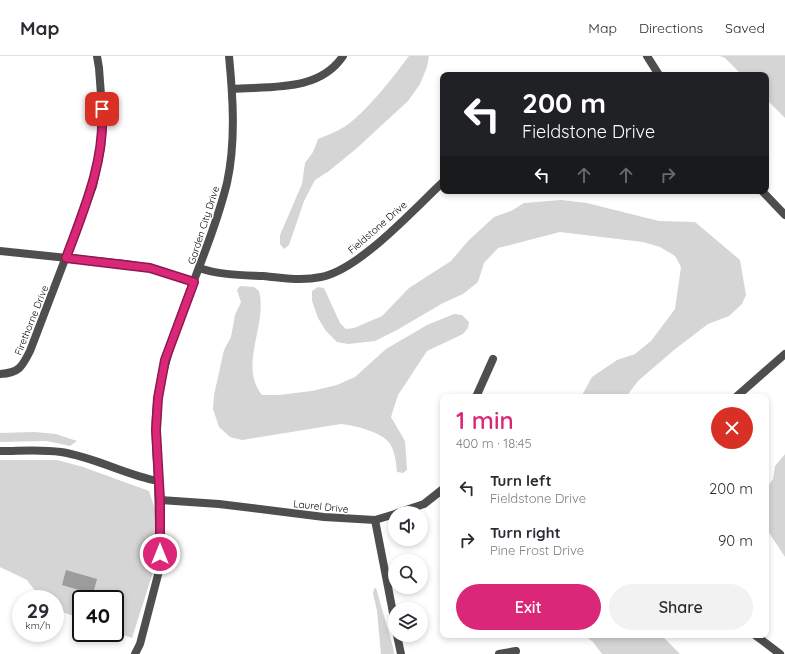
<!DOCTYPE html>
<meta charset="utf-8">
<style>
:root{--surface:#fff;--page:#f2f2f3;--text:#2b2b33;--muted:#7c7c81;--line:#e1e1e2;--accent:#db2777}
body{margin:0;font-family:Quicksand,sans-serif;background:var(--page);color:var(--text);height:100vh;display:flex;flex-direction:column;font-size:15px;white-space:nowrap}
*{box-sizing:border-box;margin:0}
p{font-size:13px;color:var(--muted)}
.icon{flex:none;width:22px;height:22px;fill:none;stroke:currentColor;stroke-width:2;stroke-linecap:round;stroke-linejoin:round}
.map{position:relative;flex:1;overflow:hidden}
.side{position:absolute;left:440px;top:338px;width:329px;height:244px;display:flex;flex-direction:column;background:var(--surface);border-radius:8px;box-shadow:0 2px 6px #0003}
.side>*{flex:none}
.top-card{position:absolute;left:440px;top:16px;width:329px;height:122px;border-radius:8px;box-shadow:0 2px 6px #0003;background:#202124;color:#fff;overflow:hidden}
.fabs{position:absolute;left:388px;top:450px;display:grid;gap:8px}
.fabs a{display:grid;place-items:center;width:40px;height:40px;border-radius:50%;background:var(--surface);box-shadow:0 2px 6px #0003;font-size:20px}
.speed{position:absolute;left:12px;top:534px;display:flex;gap:8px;font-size:20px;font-weight:700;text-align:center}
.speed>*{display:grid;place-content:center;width:52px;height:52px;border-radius:50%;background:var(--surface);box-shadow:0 2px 6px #0003;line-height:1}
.speed small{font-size:10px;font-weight:400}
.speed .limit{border:2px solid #111;border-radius:6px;background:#fff;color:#111}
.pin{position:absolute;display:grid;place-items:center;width:34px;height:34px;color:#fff;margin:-17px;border-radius:8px;box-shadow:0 2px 6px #0006}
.me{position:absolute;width:44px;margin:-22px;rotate:0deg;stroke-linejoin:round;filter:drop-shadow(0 0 3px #0008)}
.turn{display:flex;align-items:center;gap:14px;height:84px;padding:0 16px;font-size:18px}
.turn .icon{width:52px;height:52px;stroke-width:2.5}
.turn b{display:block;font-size:28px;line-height:34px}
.lanes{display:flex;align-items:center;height:38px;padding:0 16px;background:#0003;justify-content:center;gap:20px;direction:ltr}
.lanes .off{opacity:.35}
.round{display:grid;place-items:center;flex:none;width:42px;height:42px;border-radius:21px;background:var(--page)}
.summary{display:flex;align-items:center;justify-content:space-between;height:68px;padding:0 16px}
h1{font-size:24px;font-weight:600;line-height:30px;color:var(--accent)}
.button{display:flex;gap:8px;margin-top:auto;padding:8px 16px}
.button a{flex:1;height:46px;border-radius:24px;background:var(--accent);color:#fff;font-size:16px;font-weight:600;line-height:46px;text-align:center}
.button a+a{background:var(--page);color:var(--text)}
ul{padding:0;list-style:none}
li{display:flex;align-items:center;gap:12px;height:52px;padding:0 16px}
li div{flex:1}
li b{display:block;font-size:15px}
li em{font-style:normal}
header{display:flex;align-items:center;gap:24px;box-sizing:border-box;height:56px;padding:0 20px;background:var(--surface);border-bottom:1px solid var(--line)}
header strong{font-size:19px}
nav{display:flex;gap:22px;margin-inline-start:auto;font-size:14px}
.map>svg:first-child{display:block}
</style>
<header>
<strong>Map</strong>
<nav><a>Map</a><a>Directions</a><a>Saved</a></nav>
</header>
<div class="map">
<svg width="785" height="598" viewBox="0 0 785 598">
<rect width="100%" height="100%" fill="#fff"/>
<!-- green -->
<g fill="#d5d5d5">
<path d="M409 0H429L427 11 420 28 408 45 357 92 329 115 315 124 304 145 289 189 284 193 280 188V179L302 128 305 107 313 96 318 83C327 79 336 76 344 71 364 59 395 19 409 0Z"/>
<polygon points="720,0 785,0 785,62 766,43 766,19 742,19 725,2"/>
<polygon points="561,144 587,147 659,165 695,166 740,204 746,239 742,248 729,260 708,268 674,294 638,325 626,341 581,341 592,321 617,304 635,298 651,285 675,253 681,211 675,200 660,191 643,186 560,176 498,192 484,207 478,226 463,238 443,247 397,274 375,285 348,288 337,286 326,275 318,262 312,245 312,235 318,231 324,232 340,267 346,273 354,272 382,260 409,232 451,205 468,185 494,161 511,155 524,147"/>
<path d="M240 230 254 231 259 235C268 268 238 310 262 339H279L312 335 337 329 355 321 386 293 427 269 454 258 462 259 469 266 468 272 463 278 427 295 398 339 391 361 405 385 407 414 403 417 397 416C396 406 395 396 390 388 383 376 353 369 341 368L242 384 230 381 219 371 213 353 214 339 224 294 231 281 235 259 241 246 237 234Z"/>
<polygon points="35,376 56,378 77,385 70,390 47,385 0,386 0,377"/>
<polygon points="785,398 785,501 766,472 766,433 773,423 775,410"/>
<polygon points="0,404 57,404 83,411 149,435 156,456 156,507 132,582 115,576 115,543 81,543 81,563 55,553 55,543 41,543 27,524 0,511"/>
<polygon points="376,532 393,591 394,598 381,598 377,555 373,537 374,533"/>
<polygon points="584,579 661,579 680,598 602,598 593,586"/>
</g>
<!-- water -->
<polygon fill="#9c9c9c" points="66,514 97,523 93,538 62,529"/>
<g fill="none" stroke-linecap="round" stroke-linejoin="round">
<!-- minor -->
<g stroke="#4e4e4e" stroke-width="8">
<polyline points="647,0 659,19"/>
<path d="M232 33C271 30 319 36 343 0"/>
<polyline points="762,135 785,159"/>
<polyline points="0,195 125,208 150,212 194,226"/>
<path d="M199 212C220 219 241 219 263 220 282 222 302 225 321 221 359 214 414 153 443 126"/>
<path d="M0 318C19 317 22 311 30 295L93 130 101 92 103 66 99 12 97 0"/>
<polyline points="476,341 493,303"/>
<polyline points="736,341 785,298"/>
<path d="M158 425C157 398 153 368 158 341 171 266 209 200 227 127 236 86 233 41 229 0"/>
<polyline points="160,444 219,448 324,461 375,464 395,458"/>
<polyline points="397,457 424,448 443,433"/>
<polyline points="375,464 395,567"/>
<polyline points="397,579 401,598"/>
<polyline points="755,579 780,598"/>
<polyline points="499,598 516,595"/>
</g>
<!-- tertiary -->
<path stroke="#4e4e4e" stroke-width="8" d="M0 395C20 395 41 393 61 396 95 401 125 419 158 425L160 511 140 588 135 598"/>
</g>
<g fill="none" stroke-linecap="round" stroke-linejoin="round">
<defs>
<path id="route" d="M102 53C105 106 84 153 66 202L150 212 194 226 165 304 158 342 156 374 160 444V498"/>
</defs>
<!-- route casing -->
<use href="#route" stroke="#8e194d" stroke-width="10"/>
<!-- route -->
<use href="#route" stroke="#db2777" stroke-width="7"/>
</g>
<g text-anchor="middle" stroke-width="3" stroke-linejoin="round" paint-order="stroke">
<!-- street labels -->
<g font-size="10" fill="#000" stroke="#fff">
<text transform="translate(203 169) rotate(-72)" y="4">Garden City Drive</text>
<text transform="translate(377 171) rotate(-41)" y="4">Fieldstone Drive</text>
<text transform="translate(31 264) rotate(-68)" y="4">Firethorne Drive</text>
<text transform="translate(321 450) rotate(6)" y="4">Laurel Drive</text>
</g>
</g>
</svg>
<div class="fabs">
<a><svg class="icon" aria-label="sound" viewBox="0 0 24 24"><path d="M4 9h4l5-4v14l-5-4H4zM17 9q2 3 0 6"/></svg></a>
<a><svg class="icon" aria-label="search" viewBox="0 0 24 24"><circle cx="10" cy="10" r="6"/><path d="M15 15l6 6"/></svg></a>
<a><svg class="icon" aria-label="layers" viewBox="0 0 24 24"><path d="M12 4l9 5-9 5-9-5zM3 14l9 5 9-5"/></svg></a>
</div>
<div class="speed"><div>29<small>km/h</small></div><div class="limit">40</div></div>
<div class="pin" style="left:102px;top:53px;background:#d93025"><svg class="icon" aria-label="arrive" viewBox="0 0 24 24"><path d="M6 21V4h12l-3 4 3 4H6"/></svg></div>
<svg class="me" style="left:160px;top:498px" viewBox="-20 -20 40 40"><circle r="17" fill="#db2777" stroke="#fff" stroke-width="3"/><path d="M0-11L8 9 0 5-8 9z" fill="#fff"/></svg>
<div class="top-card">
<div class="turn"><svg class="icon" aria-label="left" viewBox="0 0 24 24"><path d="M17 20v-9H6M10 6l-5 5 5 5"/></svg><div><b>200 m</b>Fieldstone Drive</div></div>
<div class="lanes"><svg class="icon" aria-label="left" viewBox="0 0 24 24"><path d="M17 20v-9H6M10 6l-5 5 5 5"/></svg><svg class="icon off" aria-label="ahead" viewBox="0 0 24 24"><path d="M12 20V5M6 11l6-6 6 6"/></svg><svg class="icon off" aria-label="ahead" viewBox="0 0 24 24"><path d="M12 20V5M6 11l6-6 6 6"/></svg><svg class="icon off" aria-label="right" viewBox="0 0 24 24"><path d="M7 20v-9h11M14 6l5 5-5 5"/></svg></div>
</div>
<section class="side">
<div class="summary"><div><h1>1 min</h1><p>400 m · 18:45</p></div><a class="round" style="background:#d93025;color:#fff"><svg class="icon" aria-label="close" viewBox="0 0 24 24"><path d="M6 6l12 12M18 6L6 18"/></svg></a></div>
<ul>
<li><svg class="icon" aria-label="left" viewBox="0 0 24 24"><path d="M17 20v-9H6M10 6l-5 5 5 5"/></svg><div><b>Turn left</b><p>Fieldstone Drive</p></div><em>200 m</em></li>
<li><svg class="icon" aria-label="right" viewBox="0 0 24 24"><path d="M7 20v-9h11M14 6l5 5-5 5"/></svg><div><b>Turn right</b><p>Pine Frost Drive</p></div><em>90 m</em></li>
</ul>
<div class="button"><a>Exit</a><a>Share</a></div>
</section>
</div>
